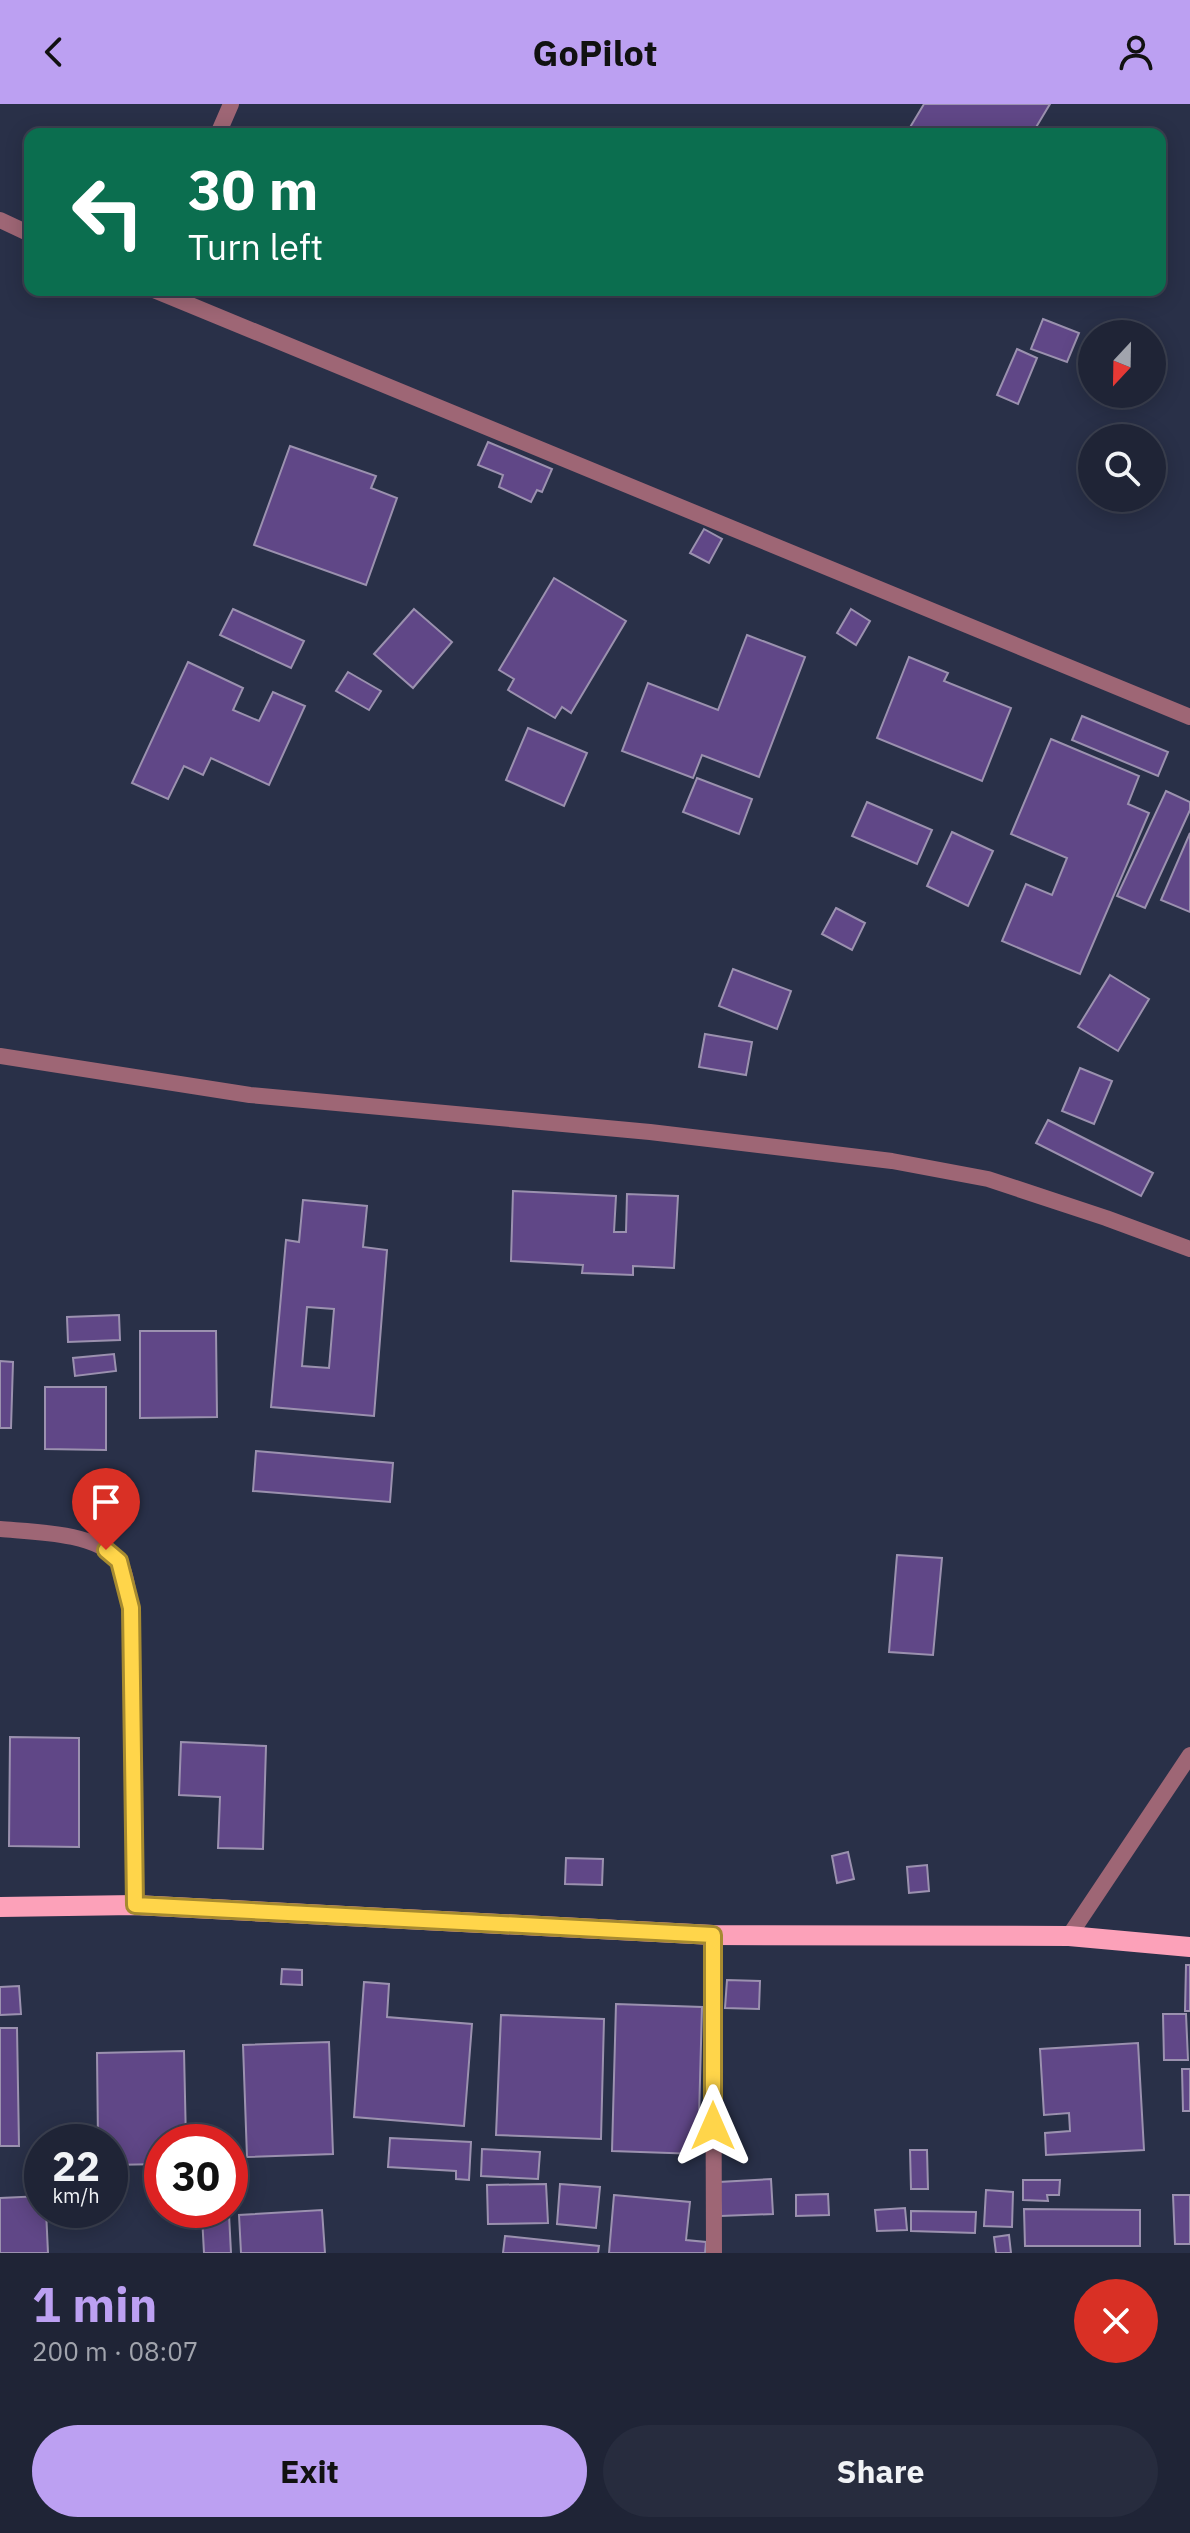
<!DOCTYPE html>
<meta charset="utf-8">
<style>
:root{--surface:#1f2436;--page:#272c3e;--text:#f1f3f6;--muted:#a1a4ad;--line:#3c4151;--accent:#bca0f2}
body{margin:0;font-family:"IBM Plex Sans",sans-serif;background:var(--page);color:var(--text);height:100vh;display:flex;flex-direction:column;font-size:30px;white-space:nowrap}
*{box-sizing:border-box;margin:0}
p{font-size:26px;color:var(--muted)}
.icon{flex:none;width:44px;height:44px;fill:none;stroke:currentColor;stroke-width:2;stroke-linecap:round;stroke-linejoin:round}
.map{position:relative;height:2149px;overflow:hidden}
.details{display:flex;flex-direction:column;background:var(--surface);flex:1}
.details>*{flex:none}
.guide{position:absolute;left:24px;top:24px;width:1142px;height:168px;border-radius:16px;box-shadow:0 4px 20px #0003,0 0 0 2px var(--line);background:#0b6e4f;color:#fff;overflow:hidden}
.needle{width:52px;rotate:202deg}
.tools{position:absolute;left:1078px;top:216px;display:grid;gap:16px}
.tools a{display:grid;place-items:center;width:88px;height:88px;border-radius:50%;background:var(--surface);box-shadow:0 4px 20px #0003,0 0 0 2px var(--line);font-size:40px}
.speed{position:absolute;left:24px;top:2020px;display:flex;gap:16px;font-size:40px;font-weight:700;text-align:center}
.speed>*{display:grid;place-content:center;width:104px;height:104px;border-radius:50%;background:var(--surface);box-shadow:0 4px 20px #0003,0 0 0 2px var(--line);line-height:1}
.speed small{font-size:20px;font-weight:400}
.speed .limit{border:12px solid #d22;background:#fff;color:#111}
.pin{position:absolute;display:grid;place-items:center;width:68px;height:68px;color:#fff;margin:-82px -34px;border-radius:50% 50% 50% 0;rotate:-45deg;box-shadow:0 0 8px #0007}
.pin .icon{rotate:45deg}
.me{position:absolute;width:88px;margin:-44px;rotate:0deg;stroke-linejoin:round;filter:drop-shadow(0 0 6px #0008)}
.turn{display:flex;align-items:center;gap:28px;height:168px;padding:0 32px;font-size:36px}
.turn .icon{width:104px;height:104px;stroke-width:2.5}
.turn b{display:block;font-size:56px;line-height:68px}
.round{display:grid;place-items:center;flex:none;width:84px;height:84px;border-radius:42px;background:var(--page)}
.headline{display:flex;align-items:center;justify-content:space-between;height:136px;padding:0 32px}
h1{font-size:48px;font-weight:800;line-height:60px;color:var(--accent)}
.cta{display:flex;gap:16px;margin-top:auto;padding:16px 32px}
.cta a{flex:1;height:92px;border-radius:48px;background:var(--accent);color:#111;font-size:32px;font-weight:800;line-height:92px;text-align:center}
.cta a+a{background:var(--page);color:var(--text)}
header{display:flex;justify-content:space-between;align-items:center;height:104px;padding:0 32px;background:var(--accent);color:#111;font-size:36px;font-weight:800}
.map>svg:first-child{display:block}
</style>
<header><svg class="icon" aria-label="back" viewBox="0 0 24 24"><path d="M15 5l-7 7 7 7"/></svg>GoPilot<svg class="icon" aria-label="person" viewBox="0 0 24 24"><circle cx="12" cy="8" r="4"/><path d="M4 21q1-7 8-7t8 7"/></svg></header>
<div class="map">
<svg width="1190" height="2149" viewBox="0 0 1190 2149">
<rect width="100%" height="100%" fill="#293048"/>
<!-- building -->
<g fill="#604787" stroke="#9b91af" stroke-width="2" fill-rule="evenodd">
<polygon points="924,0 1050,0 1032,30 906,30"/>
<polygon points="1043,215 1079,229 1067,258 1031,245"/>
<polygon points="1017,245 1037,254 1018,300 997,291"/>
<polygon points="488,338 552,365 542,388 537,386 531,398 499,383 503,371 478,361"/>
<polygon points="290,342 376,372 371,384 397,394 366,481 254,441"/>
<polygon points="704,425 722,435 709,459 690,449"/>
<polygon points="554,474 626,517 571,609 562,603 555,614 508,586 514,575 499,566"/>
<polygon points="233,505 304,537 291,564 220,531"/>
<polygon points="414,505 452,538 413,584 374,550"/>
<polygon points="851,505 870,517 856,541 837,529"/>
<polygon points="747,531 805,553 759,673 702,651 693,674 622,647 648,579 718,606"/>
<polygon points="909,553 948,569 944,577 1011,604 982,677 877,634"/>
<polygon points="188,558 243,584 233,606 259,617 273,588 305,602 269,681 211,654 203,671 184,662 168,695 132,679"/>
<polygon points="348,568 381,587 369,606 336,587"/>
<polygon points="1082,612 1168,648 1158,672 1072,636"/>
<polygon points="528,624 587,649 564,702 506,676"/>
<polygon points="1051,635 1139,672 1128,700 1149,709 1080,870 1002,837 1026,780 1052,791 1067,754 1011,730"/>
<polygon points="697,674 752,695 739,730 683,708"/>
<polygon points="1166,687 1190,698 1190,706 1145,804 1117,792"/>
<polygon points="867,698 932,726 917,760 852,732"/>
<polygon points="952,728 993,747 968,802 927,782"/>
<polygon points="1190,729 1190,808 1161,796"/>
<polygon points="836,804 865,819 852,846 822,830"/>
<polygon points="733,865 791,887 777,925 719,902"/>
<polygon points="1110,871 1149,895 1118,947 1078,923"/>
<polygon points="705,930 752,938 746,971 699,963"/>
<polygon points="1080,964 1112,977 1094,1020 1062,1007"/>
<polygon points="1048,1016 1153,1069 1141,1092 1036,1039"/>
<polygon points="513,1087 616,1092 614,1128 626,1128 627,1090 678,1092 674,1164 633,1162 633,1171 582,1169 583,1161 511,1157"/>
<path d="M303 1096 367 1102 363 1143 387 1146 374 1312 271 1303 286 1136 299 1138ZM307 1203 334 1205 329 1264 302 1262Z"/>
<polygon points="119,1211 120,1236 68,1238 67,1213"/>
<polygon points="140,1227 216,1227 217,1313 140,1314"/>
<polygon points="114,1250 116,1267 75,1272 73,1254"/>
<polygon points="0,1257 13,1258 11,1324 0,1324"/>
<polygon points="45,1283 106,1283 106,1346 45,1345"/>
<polygon points="256,1347 393,1359 390,1398 253,1387"/>
<polygon points="897,1451 942,1454 933,1551 889,1548"/>
<polygon points="10,1633 79,1634 79,1743 9,1742"/>
<polygon points="181,1638 266,1642 263,1745 218,1744 220,1693 179,1691"/>
<polygon points="848,1748 854,1775 837,1779 832,1752"/>
<polygon points="566,1754 603,1755 602,1781 565,1780"/>
<polygon points="927,1761 929,1787 909,1789 907,1763"/>
<polygon points="1186,1861 1190,1861 1190,1907 1185,1907"/>
<polygon points="282,1865 302,1866 302,1881 281,1880"/>
<polygon points="727,1876 760,1877 759,1905 725,1904"/>
<polygon points="364,1878 389,1880 387,1913 472,1920 464,2022 354,2013"/>
<polygon points="19,1882 21,1910 0,1911 0,1883"/>
<polygon points="616,1900 702,1903 698,2050 612,2047"/>
<polygon points="1163,1910 1186,1910 1188,1956 1164,1956"/>
<polygon points="501,1911 604,1915 601,2035 496,2031"/>
<polygon points="0,1924 17,1924 19,2042 0,2042"/>
<polygon points="329,1938 333,2050 247,2053 243,1941"/>
<polygon points="1138,1939 1144,2046 1046,2051 1045,2029 1070,2027 1069,2009 1044,2011 1040,1945"/>
<polygon points="184,1947 186,2038 162,2038 162,2060 110,2061 110,2038 98,2038 97,1949"/>
<polygon points="1182,1965 1190,1965 1190,2007 1183,2007"/>
<polygon points="390,2034 471,2038 469,2076 456,2075 456,2067 388,2063"/>
<polygon points="482,2045 540,2048 538,2075 481,2072"/>
<polygon points="910,2046 927,2046 928,2085 911,2085"/>
<polygon points="771,2075 773,2110 721,2112 719,2078"/>
<polygon points="1023,2076 1060,2076 1059,2091 1047,2091 1048,2097 1023,2096"/>
<polygon points="546,2080 548,2119 488,2120 487,2081"/>
<polygon points="560,2080 600,2083 596,2124 557,2120"/>
<polygon points="986,2086 1013,2088 1012,2123 984,2122"/>
<polygon points="828,2090 829,2111 796,2112 796,2091"/>
<polygon points="614,2091 690,2098 686,2136 706,2138 705,2149 609,2149"/>
<polygon points="1173,2091 1190,2091 1190,2140 1175,2140"/>
<polygon points="42,2092 42,2106 46,2106 48,2149 0,2149 0,2094"/>
<polygon points="905,2104 907,2126 877,2127 875,2106"/>
<polygon points="1024,2105 1140,2106 1140,2142 1025,2142"/>
<polygon points="322,2106 325,2149 241,2149 239,2111"/>
<polygon points="911,2107 976,2108 975,2129 911,2127"/>
<polygon points="229,2110 231,2149 204,2149 202,2112"/>
<polygon points="1009,2131 1011,2149 996,2149 994,2133"/>
<polygon points="505,2132 599,2142 598,2149 503,2149"/>
</g>
<g fill="none" stroke-linecap="round" stroke-linejoin="round">
<!-- street -->
<g stroke="#9e6675" stroke-width="16">
<polyline points="218,30 231,0"/>
<polyline points="0,116 30,130"/>
<polyline points="154,186 1190,613"/>
<polyline points="0,952 250,991 650,1028 892,1057 988,1075 1106,1114 1190,1145"/>
<path d="M0 1425C33 1428 96 1428 118 1456 127 1468 128 1490 131 1504L135 1801"/>
<polyline points="713,1831 714,2149"/>
<polyline points="1069,1832 1190,1651"/>
</g>
<!-- primary -->
<polyline stroke="#fca1b9" stroke-width="20" points="0,1803 135,1801 713,1831 1069,1832 1190,1843"/>
</g>
<g fill="none" stroke-linecap="round" stroke-linejoin="round">
<defs>
<polyline id="route" points="106,1446 119,1457 131,1504 135,1801 713,1831 713,2022"/>
</defs>
<!-- route casing -->
<use href="#route" stroke="#a68a30" stroke-width="20"/>
<!-- route -->
<use href="#route" stroke="#ffd54a" stroke-width="14"/>
</g>
</svg>
<div class="tools">
<a><svg class="needle" viewBox="-14 -14 28 28"><path d="M0-13l5 13h-10z" fill="#e53935"/><path d="M0 13l5-13h-10z" fill="#a1a4ad"/></svg></a>
<a><svg class="icon" aria-label="search" viewBox="0 0 24 24"><circle cx="10" cy="10" r="6"/><path d="M15 15l6 6"/></svg></a>
</div>
<div class="speed"><div>22<small>km/h</small></div><div class="limit">30</div></div>
<div class="pin" style="left:106px;top:1446px;background:#d93025"><svg class="icon" aria-label="arrive" viewBox="0 0 24 24"><path d="M6 21V4h12l-3 4 3 4H6"/></svg></div>
<svg class="me" style="left:713px;top:2022px" viewBox="-20 -20 40 40"><path d="M0-17L14 15 0 8-14 15z" fill="#ffd54a" stroke="#fff" stroke-width="4"/></svg>
<div class="guide">
<div class="turn"><svg class="icon" aria-label="left" viewBox="0 0 24 24"><path d="M17 20v-9H6M10 6l-5 5 5 5"/></svg><div><b>30 m</b>Turn left</div></div>
</div>
</div>
<section class="details">
<div class="headline"><div><h1>1 min</h1><p>200 m · 08:07</p></div><a class="round" style="background:#d93025;color:#fff"><svg class="icon" aria-label="close" viewBox="0 0 24 24"><path d="M6 6l12 12M18 6L6 18"/></svg></a></div>
<div class="cta"><a>Exit</a><a>Share</a></div>
</section>
